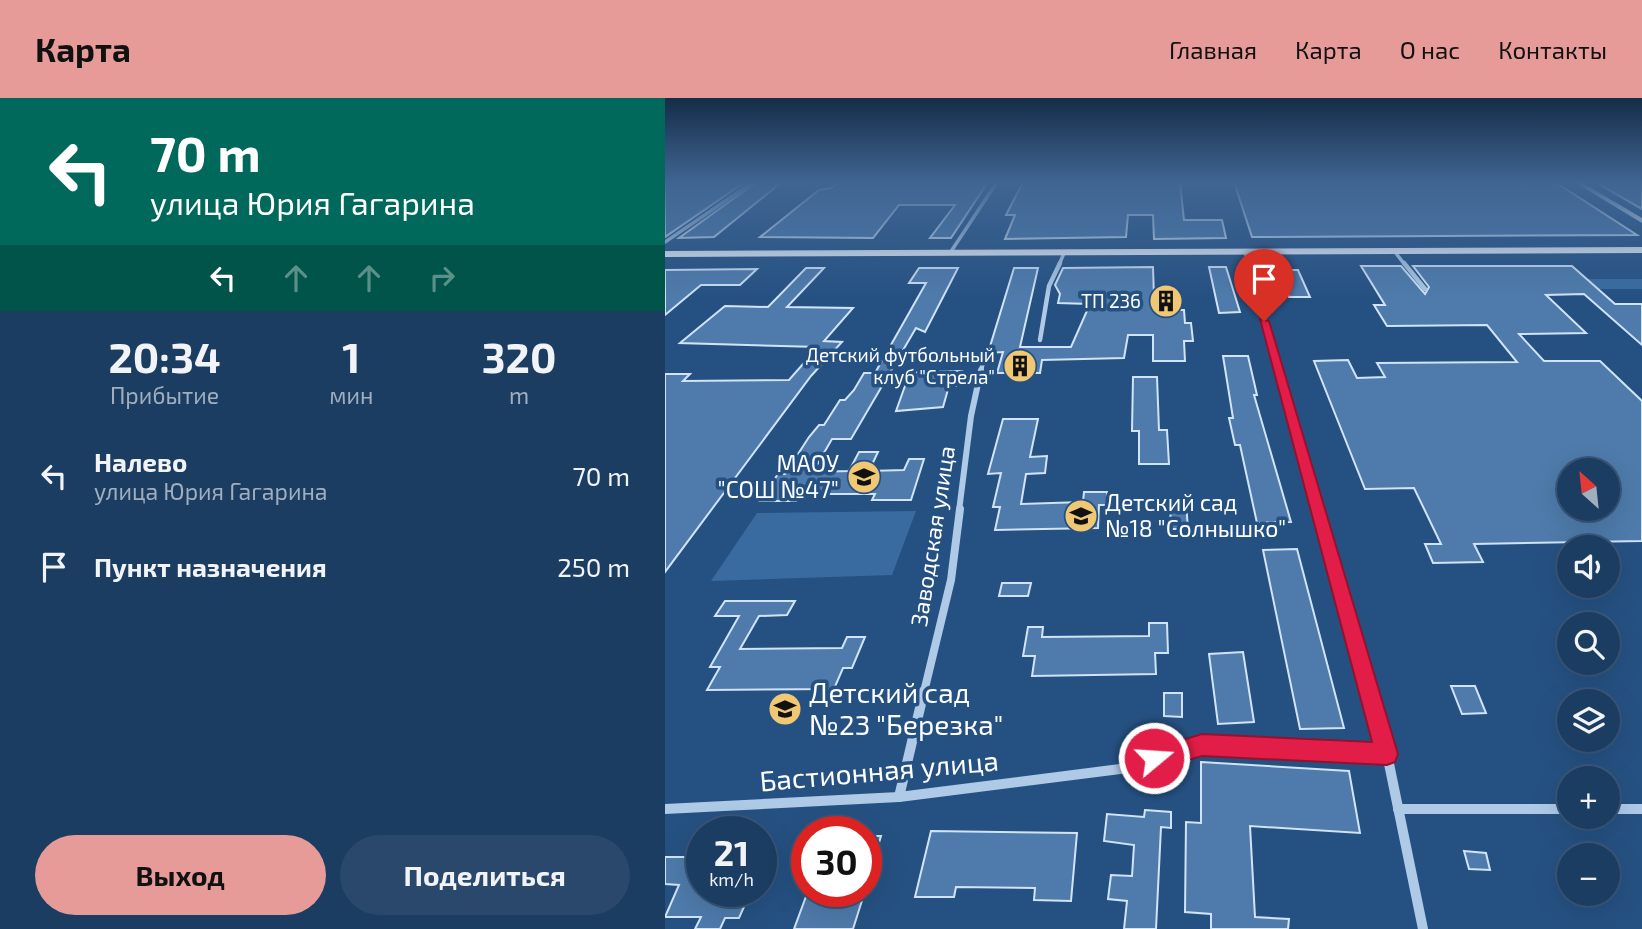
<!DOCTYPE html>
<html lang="ru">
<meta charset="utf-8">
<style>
:root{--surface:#1c3d62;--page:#29486b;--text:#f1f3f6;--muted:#a0aebe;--line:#3a5677;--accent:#e69b98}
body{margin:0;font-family:"Exo 2",sans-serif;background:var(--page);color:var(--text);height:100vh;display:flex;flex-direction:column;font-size:26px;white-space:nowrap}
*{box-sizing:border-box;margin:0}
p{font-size:23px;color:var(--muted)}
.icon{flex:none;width:38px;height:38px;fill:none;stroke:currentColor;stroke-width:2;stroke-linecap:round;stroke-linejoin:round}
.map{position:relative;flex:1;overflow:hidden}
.panel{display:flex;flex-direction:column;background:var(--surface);width:665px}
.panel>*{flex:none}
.guide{background:#00695c;color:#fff;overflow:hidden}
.needle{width:46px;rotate:333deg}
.buttons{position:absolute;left:892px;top:360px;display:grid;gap:14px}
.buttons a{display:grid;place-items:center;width:63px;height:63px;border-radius:50%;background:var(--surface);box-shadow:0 7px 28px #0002,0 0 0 2px var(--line);font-size:35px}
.speed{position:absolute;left:21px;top:718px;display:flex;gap:14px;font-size:35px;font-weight:700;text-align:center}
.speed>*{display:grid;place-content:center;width:91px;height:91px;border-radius:50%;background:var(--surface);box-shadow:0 7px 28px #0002,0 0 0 2px var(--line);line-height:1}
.speed small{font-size:18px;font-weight:400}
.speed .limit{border:10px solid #d22;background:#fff;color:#111}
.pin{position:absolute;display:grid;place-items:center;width:60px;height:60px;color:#fff;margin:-72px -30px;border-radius:50% 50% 50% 0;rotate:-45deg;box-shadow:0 0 7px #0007}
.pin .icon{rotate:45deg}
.me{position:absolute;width:77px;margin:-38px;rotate:72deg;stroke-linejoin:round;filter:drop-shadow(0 0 5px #0008)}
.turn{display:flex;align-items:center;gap:24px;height:147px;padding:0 35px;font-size:32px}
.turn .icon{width:91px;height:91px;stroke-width:2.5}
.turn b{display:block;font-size:49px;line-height:60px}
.lanes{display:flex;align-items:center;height:66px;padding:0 35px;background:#0003;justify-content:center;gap:35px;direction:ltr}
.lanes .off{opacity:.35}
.eta{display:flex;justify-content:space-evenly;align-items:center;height:119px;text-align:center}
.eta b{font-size:42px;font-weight:700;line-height:49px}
.action{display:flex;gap:14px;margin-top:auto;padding:14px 35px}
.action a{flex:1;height:80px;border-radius:42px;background:var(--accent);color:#111;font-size:28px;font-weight:700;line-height:80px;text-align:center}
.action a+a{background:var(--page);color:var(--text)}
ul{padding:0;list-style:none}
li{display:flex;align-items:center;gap:21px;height:91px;padding:0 35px}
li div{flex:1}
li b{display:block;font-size:26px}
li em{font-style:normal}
header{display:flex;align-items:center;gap:42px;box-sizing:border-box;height:98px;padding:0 35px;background:var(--accent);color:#111}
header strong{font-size:33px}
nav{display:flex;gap:38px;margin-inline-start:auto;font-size:24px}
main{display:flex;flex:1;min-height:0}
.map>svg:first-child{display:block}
</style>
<header>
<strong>Карта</strong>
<nav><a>Главная</a><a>Карта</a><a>О нас</a><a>Контакты</a></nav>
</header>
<main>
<section class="panel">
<div class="guide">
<div class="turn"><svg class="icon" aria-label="left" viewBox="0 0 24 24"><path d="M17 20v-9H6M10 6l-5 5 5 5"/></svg><div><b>70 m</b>улица Юрия Гагарина</div></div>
<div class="lanes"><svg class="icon" aria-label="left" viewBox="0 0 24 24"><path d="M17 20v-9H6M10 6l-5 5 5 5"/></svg><svg class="icon off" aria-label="ahead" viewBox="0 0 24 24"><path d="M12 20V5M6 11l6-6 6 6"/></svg><svg class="icon off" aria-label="ahead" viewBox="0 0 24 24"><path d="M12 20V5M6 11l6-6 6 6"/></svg><svg class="icon off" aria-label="right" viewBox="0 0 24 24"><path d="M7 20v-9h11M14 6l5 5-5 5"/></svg></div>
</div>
<div class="eta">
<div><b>20:34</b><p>Прибытие</p></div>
<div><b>1</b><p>мин</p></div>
<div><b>320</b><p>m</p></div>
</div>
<ul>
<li><svg class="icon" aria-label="left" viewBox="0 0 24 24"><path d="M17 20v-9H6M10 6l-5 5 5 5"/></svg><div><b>Налево</b><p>улица Юрия Гагарина</p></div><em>70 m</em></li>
<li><svg class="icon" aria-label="arrive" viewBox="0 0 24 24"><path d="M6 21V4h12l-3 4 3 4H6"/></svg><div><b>Пункт назначения</b></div><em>250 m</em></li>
</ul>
<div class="action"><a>Выход</a><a>Поделиться</a></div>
</section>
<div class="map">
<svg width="977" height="831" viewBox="0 0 977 831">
<rect width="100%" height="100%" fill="#255182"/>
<!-- green -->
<g fill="#3a6ba0">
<polygon points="920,181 977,181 977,191 932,191"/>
<polygon points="251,413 227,477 46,483 92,415"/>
</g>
<!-- building -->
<g fill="#4e7bab" stroke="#d1e3f6" stroke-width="2" fill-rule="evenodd">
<polygon points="0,84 80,84 0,139"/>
<polygon points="92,84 117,84 49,139 14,140"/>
<polygon points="174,84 323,84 286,140 265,140 290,107 234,107 208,140 95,139 154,92 166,90"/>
<polygon points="358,84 515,84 519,122 557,122 561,140 489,141 488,117 463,117 461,139 340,141 350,117 341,117"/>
<polygon points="569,84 890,84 972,137 587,139"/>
<polygon points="930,84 977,84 977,111"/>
<path d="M696 168H736L760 196 764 189 748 168H907L950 206H977V247L919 196 881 197 921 235 854 236 879 263H935L977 303V443L809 446 818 464 768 465 760 446H776L749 390 700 391 649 263 683 262 692 280 720 279 712 265 852 264 822 227 722 228 709 207H720ZM905 373H943V411H905Z"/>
<polygon points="488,169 489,200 506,199 508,212 519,212 520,225 526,225 528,243 519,243 520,263 488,263 488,237 463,237 459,260 377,262 375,275 332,275 338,254 323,255 349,170 373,170 355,249 406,249 425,206 393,205 395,196 390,187 398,170"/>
<polygon points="544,169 561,169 575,214 554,215"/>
<polygon points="141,170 159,170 122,209 188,210 159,243 177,244 146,278 0,474 0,276 25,276 18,283 124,282 153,249 15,245 60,208 103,209"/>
<polygon points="254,170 293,170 260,234 251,230 186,341 167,341 148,374 184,373 194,354 213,354 204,373 239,372 244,361 259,361 246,402 207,402 210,396 135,396 131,403 95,403 113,376 120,376 144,339 154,327 159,327 175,302 180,302 189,292 199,275 210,275 261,185 244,185"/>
<polygon points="92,171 75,187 36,187 0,217 0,172"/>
<polygon points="614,172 633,172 645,199 624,199"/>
<polygon points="558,258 583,258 592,297 589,297 626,424 592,425 575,347 570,347 564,320 568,320"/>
<polygon points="297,273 291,288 284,288 278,309 231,313 245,274"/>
<polygon points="468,279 492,279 494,332 502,332 504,366 474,366 474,333 467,333"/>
<polygon points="338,321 373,321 365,359 382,358 380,375 361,376 356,406 418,404 419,394 442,394 442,407 434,407 433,430 330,432 335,409 328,409 336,375 323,376"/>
<polygon points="505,405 521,405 523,431 506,431"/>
<polygon points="632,451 679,630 635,631 598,452"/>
<polygon points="337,485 366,485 363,498 334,498"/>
<polygon points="60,503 130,503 122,517 94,518 75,551 177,550 182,539 200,539 187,570 178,570 169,591 42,592 55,569 45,569 74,518 50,518"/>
<polygon points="484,525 502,525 503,555 490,555 491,576 367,578 370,558 358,558 363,529 378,529 377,539 484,538"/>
<polygon points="578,554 589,624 553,626 544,556"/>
<polygon points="786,588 810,588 821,615 797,616"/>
<polygon points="499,595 517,595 517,619 499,618"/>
<polygon points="536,664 684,673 695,735 585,728 590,819 624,821 623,831 546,831 546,816 520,814 521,724 536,725"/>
<polygon points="480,712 506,714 506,730 496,729 491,831 459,831 462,803 443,801 446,777 467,778 469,747 439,743 442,716 479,719"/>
<polygon points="266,733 412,735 406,803 369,802 370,790 291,789 289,799 250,799"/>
<polygon points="201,738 216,738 205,775 201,775"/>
<polygon points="799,753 821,755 825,772 804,771"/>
<polygon points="0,759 37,759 37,793 86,793 74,820 60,820 55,831 30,831 36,819 0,819 14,787 0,786"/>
<polygon points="143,793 200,793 188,831 129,831"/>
</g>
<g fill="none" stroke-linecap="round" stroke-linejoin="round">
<!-- minor-far4 -->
<g stroke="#aecae7" stroke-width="3.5">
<polyline points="0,144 88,84"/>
<polyline points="580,154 584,167"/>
<polyline points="730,154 740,167"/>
<polyline points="285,155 332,84"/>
<polyline points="394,167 399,155"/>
</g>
<!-- minor-far3 -->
<g stroke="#aecae7" stroke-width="4.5">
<polyline points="583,165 614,273"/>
<polyline points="739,165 760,191"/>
<polyline points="375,242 384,188 395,165"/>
<polyline points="316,273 318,264"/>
</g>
<!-- minor-far2 -->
<g stroke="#aecae7" stroke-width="6">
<polyline points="613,272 653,413"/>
<polyline points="294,413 306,318 316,272"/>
</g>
<!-- minor-far1 -->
<g stroke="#aecae7" stroke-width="8">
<polyline points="653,411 705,594"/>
<polyline points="259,594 286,482 295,411"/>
</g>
<!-- minor -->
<g stroke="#aecae7" stroke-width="10">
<polyline points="704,593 722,656 758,831"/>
<polyline points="234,699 259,593"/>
<polyline points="0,711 234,699 463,670 537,647 722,656"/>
<polyline points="733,711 905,711"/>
<polyline points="943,711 977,711"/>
</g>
<!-- secondary -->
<polygon fill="#d7e6f6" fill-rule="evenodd" points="909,84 916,84 977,120 977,125"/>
<!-- primary -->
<polygon fill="#eff5fd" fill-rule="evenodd" points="977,149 977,155 0,159 0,153"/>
</g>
<!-- sky -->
<linearGradient id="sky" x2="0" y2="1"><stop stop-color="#142d48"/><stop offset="0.42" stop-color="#406592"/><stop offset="1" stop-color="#406592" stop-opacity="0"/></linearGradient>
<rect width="977" height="200" fill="url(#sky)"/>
<!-- route -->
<polygon fill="#e11d48" stroke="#92132f" stroke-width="2" points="595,221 604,223 733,656 730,664 722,667 537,658 489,672 481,668 478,660 481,653 537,636 707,644"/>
<!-- icons -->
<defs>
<symbol id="building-disc" viewBox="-11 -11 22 22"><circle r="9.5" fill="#f0c772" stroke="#255182"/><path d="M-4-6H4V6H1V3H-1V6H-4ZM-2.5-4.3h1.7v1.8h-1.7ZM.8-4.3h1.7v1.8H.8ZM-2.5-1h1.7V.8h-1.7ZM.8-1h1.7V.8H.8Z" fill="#111"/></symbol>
<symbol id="school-disc" viewBox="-11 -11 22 22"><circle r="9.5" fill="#f0c772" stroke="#255182"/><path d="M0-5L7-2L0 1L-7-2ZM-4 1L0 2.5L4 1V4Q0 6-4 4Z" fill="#111"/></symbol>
</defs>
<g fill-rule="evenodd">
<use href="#building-disc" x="482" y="184" width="38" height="38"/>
<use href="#building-disc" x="336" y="249" width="38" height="38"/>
<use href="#school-disc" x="180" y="360" width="38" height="38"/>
<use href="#school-disc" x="397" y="399" width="38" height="38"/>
<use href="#school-disc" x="101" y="592" width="38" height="38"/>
</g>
<g text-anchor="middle" stroke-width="7" stroke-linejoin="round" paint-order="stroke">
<!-- far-poi labels -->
<g font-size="19" fill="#fff" stroke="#255182" text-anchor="end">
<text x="476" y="210">ТП 236</text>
<text x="330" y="264">Детский футбольный<tspan x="330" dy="22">клуб "Стрела"</tspan></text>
</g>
<!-- poi labels -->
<g font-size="23" fill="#fff" stroke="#255182" text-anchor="end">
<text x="174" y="374">МАОУ<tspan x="174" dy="26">"СОШ №47"</tspan></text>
<text x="440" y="413" text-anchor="start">Детский сад<tspan x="440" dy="26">№18 "Солнышко"</tspan></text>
</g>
<!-- street labels -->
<g font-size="23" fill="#fff" stroke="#255182">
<text transform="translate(268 438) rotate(-81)" y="8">Заводская улица</text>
</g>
<!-- near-poi labels -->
<g font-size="28" fill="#fff" stroke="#255182" text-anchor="start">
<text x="144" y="605">Детский сад<tspan x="144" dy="32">№23 "Березка"</tspan></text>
</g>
<!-- near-street labels -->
<g font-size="28" fill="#fff" stroke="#255182">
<text transform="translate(214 673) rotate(-5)" y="10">Бастионная улица</text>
</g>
</g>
</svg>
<div class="buttons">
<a><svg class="needle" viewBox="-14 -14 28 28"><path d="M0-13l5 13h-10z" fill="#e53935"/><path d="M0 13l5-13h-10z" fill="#a0aebe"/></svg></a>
<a><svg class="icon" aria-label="sound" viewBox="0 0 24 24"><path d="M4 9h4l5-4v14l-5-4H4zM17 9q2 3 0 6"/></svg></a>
<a><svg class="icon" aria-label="search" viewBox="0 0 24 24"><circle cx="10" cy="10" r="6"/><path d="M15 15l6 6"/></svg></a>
<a><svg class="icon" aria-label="layers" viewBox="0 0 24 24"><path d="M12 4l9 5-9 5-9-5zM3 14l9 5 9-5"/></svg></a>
<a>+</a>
<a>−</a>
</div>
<div class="speed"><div>21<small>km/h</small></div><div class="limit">30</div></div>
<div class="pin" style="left:599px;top:223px;background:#d93025"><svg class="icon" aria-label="arrive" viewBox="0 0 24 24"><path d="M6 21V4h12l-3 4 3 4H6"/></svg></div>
<svg class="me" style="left:489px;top:660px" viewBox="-20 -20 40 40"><circle r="17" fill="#e11d48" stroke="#fff" stroke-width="3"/><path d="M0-11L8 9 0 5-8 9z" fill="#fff"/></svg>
</div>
</main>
